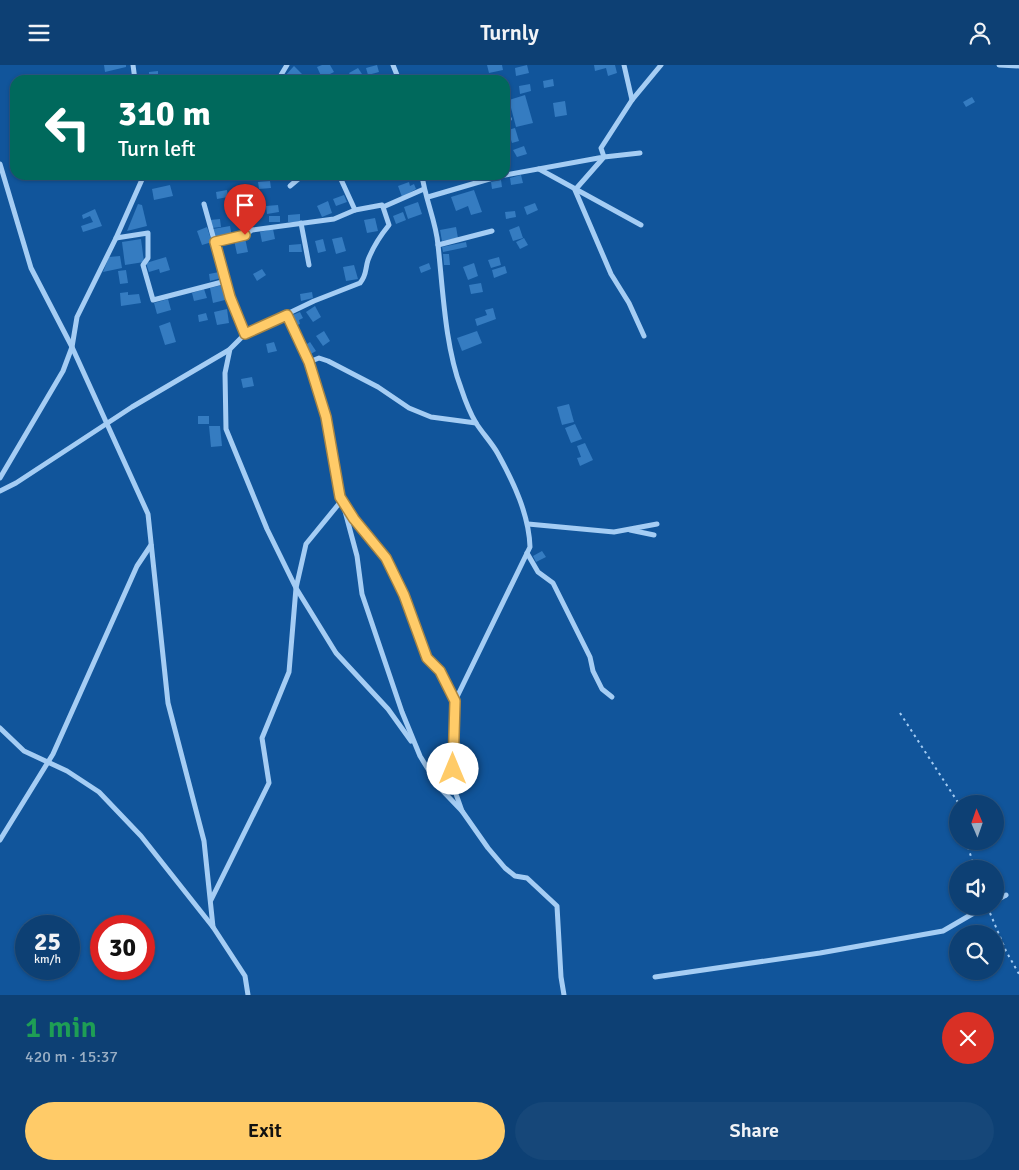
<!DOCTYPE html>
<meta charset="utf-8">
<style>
:root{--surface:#0d4074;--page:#164779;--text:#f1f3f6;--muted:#9aafc5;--line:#2d5986;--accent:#ffcb68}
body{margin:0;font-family:Signika,sans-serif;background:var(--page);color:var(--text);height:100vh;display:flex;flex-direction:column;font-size:19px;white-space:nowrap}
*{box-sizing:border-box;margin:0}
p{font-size:16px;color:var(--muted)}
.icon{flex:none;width:28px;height:28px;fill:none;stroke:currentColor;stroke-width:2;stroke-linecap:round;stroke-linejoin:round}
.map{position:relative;height:930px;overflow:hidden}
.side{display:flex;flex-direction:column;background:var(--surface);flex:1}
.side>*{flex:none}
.top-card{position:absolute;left:10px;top:10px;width:500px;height:105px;border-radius:15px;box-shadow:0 1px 4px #0004,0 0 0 1px var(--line);background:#00695c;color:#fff;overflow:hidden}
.needle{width:32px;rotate:358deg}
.buttons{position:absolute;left:949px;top:730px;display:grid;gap:10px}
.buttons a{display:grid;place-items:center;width:55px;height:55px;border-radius:50%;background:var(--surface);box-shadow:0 1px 4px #0004,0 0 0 1px var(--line);font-size:25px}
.speed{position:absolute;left:15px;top:850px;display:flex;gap:10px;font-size:25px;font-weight:700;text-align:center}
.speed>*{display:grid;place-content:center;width:65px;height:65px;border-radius:50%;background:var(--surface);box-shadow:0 1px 4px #0004,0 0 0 1px var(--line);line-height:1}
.speed small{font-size:12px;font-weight:400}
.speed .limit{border:8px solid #d22;background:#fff;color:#111}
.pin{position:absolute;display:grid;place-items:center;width:42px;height:42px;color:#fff;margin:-51px -21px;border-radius:50% 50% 50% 0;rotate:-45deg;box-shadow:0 0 5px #0007}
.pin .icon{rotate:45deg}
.me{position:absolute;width:55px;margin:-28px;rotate:0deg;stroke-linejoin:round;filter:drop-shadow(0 0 4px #0008)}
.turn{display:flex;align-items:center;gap:18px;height:105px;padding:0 25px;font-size:22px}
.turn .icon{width:65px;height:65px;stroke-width:2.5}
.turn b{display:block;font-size:35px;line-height:42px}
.round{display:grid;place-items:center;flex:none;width:52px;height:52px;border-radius:26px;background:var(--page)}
.summary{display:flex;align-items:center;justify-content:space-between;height:85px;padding:0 25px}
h1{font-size:30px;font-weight:600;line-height:38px;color:#1e9e55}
.primary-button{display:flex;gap:10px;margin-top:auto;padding:10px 25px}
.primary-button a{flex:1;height:58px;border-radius:30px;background:var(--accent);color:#111;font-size:20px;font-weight:600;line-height:58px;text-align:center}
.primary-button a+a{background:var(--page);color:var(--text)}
header{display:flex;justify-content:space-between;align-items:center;height:65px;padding:0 25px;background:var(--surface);font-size:22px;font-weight:600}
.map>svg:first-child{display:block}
</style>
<header><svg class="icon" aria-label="menu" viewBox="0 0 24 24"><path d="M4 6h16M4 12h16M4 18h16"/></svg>Turnly<svg class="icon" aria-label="person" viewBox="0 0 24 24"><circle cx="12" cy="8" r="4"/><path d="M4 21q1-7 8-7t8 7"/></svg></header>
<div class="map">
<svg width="1019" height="930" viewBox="0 0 1019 930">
<rect width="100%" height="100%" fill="#11559b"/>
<!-- building -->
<g fill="#357cc1">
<polygon points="104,0 126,0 126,2 105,7"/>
<polygon points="322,0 330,0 334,7 322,13 317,2"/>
<polygon points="377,0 379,7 368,10 366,3"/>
<polygon points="487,0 502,0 503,5 489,8"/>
<polygon points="527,0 529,8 516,11 515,3"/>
<polygon points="594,0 615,0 617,8 608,11 606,3 595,6"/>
<polygon points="294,1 304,11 299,15 287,15 284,12"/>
<polygon points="358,3 362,9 353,15 349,8"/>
<polygon points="158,6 158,15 149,15 149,7"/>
<polygon points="553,14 554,21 544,23 543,16"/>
<polygon points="530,19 531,26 520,29 519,21"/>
<polygon points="525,30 533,58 516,62 509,35"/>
<polygon points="972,32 975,37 966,42 963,37"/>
<polygon points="565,36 567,50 555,52 553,38"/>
<polygon points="515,63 519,76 512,78 508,65"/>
<polygon points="524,81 527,89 517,92 513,85"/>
<polygon points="521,110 523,118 511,120 510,113"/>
<polygon points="501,115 502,122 492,124 491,117"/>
<polygon points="270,116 271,123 259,124 258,117"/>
<polygon points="409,117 410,121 414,119 416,124 402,132 398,121"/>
<polygon points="170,120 173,131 154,135 152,124"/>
<polygon points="227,125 228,132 217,134 216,127"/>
<polygon points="474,125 482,147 471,150 468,141 456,146 451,132"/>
<polygon points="250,128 256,128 256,134 261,134 261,147 250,147"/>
<polygon points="344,130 347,137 336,141 333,134"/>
<polygon points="238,134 240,141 230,144 228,138"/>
<polygon points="328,136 332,148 322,152 317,141"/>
<polygon points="418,137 422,149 408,154 404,142"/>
<polygon points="535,138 538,145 527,150 524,142"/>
<polygon points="138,139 142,140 147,161 127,166"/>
<polygon points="278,140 279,147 267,149 266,141"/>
<polygon points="95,144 102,161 83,167 81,161 93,157 90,151 83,154 82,150"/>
<polygon points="515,146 516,152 506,154 505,147"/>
<polygon points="403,147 406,155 396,159 393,151"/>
<polygon points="300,149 300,157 288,157 288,150"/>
<rect x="269" y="151" width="11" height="6"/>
<polygon points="375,153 378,166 367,168 364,155"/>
<polygon points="220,154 221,162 212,163 210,155"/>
<polygon points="230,161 232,172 215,175 213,164"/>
<polygon points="519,161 523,173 513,176 509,165"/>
<polygon points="207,162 212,177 202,180 197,166"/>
<polygon points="456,162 458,173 442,176 440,165"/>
<polygon points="273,164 275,174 262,177 260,167"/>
<polygon points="342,172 346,186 336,189 332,174"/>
<polygon points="245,173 248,187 237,189 234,175"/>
<polygon points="524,173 528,180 520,184 516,177"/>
<polygon points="141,174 144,197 125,200 122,177"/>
<polygon points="323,174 326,186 318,188 315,176"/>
<polygon points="466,177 467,182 443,187 442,182"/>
<polygon points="301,179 302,187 289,187 289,180"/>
<polygon points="443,189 449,189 450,200 444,200"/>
<polygon points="120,191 122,203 103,207 109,192"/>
<polygon points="166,192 170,205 160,208 159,204 149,207 146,198"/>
<polygon points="499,192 501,200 491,203 488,195"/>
<polygon points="429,198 431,204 421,208 419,202"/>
<polygon points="474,198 478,211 468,215 463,202"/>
<polygon points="354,200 358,214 346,216 343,202"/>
<polygon points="505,201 507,208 494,213 492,205"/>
<polygon points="262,204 266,210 257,216 253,209"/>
<polygon points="126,205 128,218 120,219 118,206"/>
<polygon points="219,207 221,213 210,216 209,209"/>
<polygon points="481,218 483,227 471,229 469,220"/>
<polygon points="222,220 225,235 213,238 210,223"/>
<polygon points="204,224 207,233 194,236 192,228"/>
<polygon points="128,227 128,230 139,229 141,238 121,241 120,228"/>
<polygon points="312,227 313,233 301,236 300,229"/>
<polygon points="168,234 171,245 157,249 154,238"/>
<polygon points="315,241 321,252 313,257 306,247"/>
<polygon points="493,243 496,254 477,261 475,254 487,250 485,245"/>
<polygon points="227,244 229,258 217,260 214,247"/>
<polygon points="300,247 303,253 299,255 300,259 295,261 290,251"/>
<polygon points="206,248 208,255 199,257 198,250"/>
<polygon points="170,257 176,277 165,280 159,261"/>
<polygon points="324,266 330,276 323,281 316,271"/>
<polygon points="477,266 482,278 462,286 457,273"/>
<polygon points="274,277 277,286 268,288 266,279"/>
<polygon points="310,277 316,286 309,290 304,281"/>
<polygon points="252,312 254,321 243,323 241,314"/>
<polygon points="569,339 574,357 562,360 557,342"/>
<rect x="198" y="351" width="11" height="8"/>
<polygon points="575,359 582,374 571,378 565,363"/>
<polygon points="209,361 220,361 222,381 211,382"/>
<polygon points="585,378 593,395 580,401 577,393 581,392 577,381"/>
<polygon points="542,486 546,492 536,497 533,491"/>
</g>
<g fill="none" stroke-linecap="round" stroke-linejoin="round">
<!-- path -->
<g stroke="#a5cdf4" stroke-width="2" stroke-dasharray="2.5 4" stroke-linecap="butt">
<polyline points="900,648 959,739"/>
<polyline points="966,776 975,804"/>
<polyline points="990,848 1006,886 1019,909"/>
</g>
<!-- street -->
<g stroke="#a5cdf4" stroke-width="5">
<polyline points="133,0 135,15"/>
<polyline points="393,0 399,15"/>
<polyline points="624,0 632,35"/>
<polyline points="999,0 1019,1"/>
<polyline points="278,15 287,0"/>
<polyline points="505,39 509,54 505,56"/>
<polyline points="640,88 604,92 575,125 611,209 629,238 644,271"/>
<polyline points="0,99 31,203 72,282 148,449 168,638 204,776 213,862"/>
<polyline points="539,104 641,160"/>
<polyline points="339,110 355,145"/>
<path d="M422 110C425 134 436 156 438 180 443 225 445 281 461 323 465 335 470 348 476 358 483 369 492 378 498 389 514 418 529 450 530 482L455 636"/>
<polyline points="505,110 604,92 601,83 632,35 661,0"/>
<polyline points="290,121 303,110"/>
<polyline points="428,132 503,110"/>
<polyline points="204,139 230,232 245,269"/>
<path d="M383 142 389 160C380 171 373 182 368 195 365 204 367 210 360 218L314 236 245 269 230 284 225 308 226 364 267 464 296 523 336 588 388 644 411 676"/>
<polyline points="301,158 309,200"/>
<polyline points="116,173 148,168 148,193 143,200 153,235 226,216"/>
<polyline points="215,177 245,170 252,165 334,154 355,145 382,140 383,142 424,124"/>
<polyline points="438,180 492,166"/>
<polyline points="287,250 309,297 326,352 342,435 354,454 386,493 404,530 427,593 440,606 455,636 453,704 456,729 462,746 488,783 505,803 515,811 527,813 557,841 561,912 564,930"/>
<polyline points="309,297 319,293 328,296 378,322 409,343 431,352 476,358"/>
<polyline points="0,413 63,306 72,282 77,252 116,173 144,110"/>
<polyline points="0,426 16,418 132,342 229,285"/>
<polyline points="528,459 614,467 657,459"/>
<polyline points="630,465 654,470"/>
<polyline points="527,488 538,507 553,518 590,592 593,606 602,624 612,632"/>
<polyline points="0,663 24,686 67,706 99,727 141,771 213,862 245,911 248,930"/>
<polyline points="0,775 53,689 137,501 151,480"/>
<polyline points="211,835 269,718 262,673 289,607 296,523 306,479 342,435 357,491 362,529 402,647 420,691 439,722 462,746"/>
<polyline points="995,836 1006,830"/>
<polyline points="655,912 820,888 943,866 986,841"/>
</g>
</g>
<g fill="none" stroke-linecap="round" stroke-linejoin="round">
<defs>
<polyline id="route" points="245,170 215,177 230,232 245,269 287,250 309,297 326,352 340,432 354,454 386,493 404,530 427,593 440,606 455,636 453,704"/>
</defs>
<!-- route casing -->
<use href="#route" stroke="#a68444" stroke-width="12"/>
<!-- route -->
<use href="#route" stroke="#ffcb68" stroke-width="9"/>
</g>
</svg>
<div class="buttons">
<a><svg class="needle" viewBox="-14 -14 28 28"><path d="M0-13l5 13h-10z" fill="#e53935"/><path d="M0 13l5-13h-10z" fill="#9aafc5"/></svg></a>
<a><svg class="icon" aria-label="sound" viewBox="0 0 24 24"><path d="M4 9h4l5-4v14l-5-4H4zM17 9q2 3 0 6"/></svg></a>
<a><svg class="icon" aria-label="search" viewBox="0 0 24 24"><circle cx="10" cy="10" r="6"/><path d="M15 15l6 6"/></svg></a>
</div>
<div class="speed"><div>25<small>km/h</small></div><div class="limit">30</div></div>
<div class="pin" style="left:245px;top:170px;background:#d93025"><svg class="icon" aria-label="arrive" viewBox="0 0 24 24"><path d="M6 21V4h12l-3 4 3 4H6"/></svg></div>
<svg class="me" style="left:453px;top:704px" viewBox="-20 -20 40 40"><circle r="19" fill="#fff"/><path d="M0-13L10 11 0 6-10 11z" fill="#ffcb68"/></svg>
<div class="top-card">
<div class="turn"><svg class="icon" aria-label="left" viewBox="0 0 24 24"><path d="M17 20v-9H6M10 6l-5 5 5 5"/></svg><div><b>310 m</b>Turn left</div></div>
</div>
</div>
<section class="side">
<div class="summary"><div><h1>1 min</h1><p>420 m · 15:37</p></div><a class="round" style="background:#d93025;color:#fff"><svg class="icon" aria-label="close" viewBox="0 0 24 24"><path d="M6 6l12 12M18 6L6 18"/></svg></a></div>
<div class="primary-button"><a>Exit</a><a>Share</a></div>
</section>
